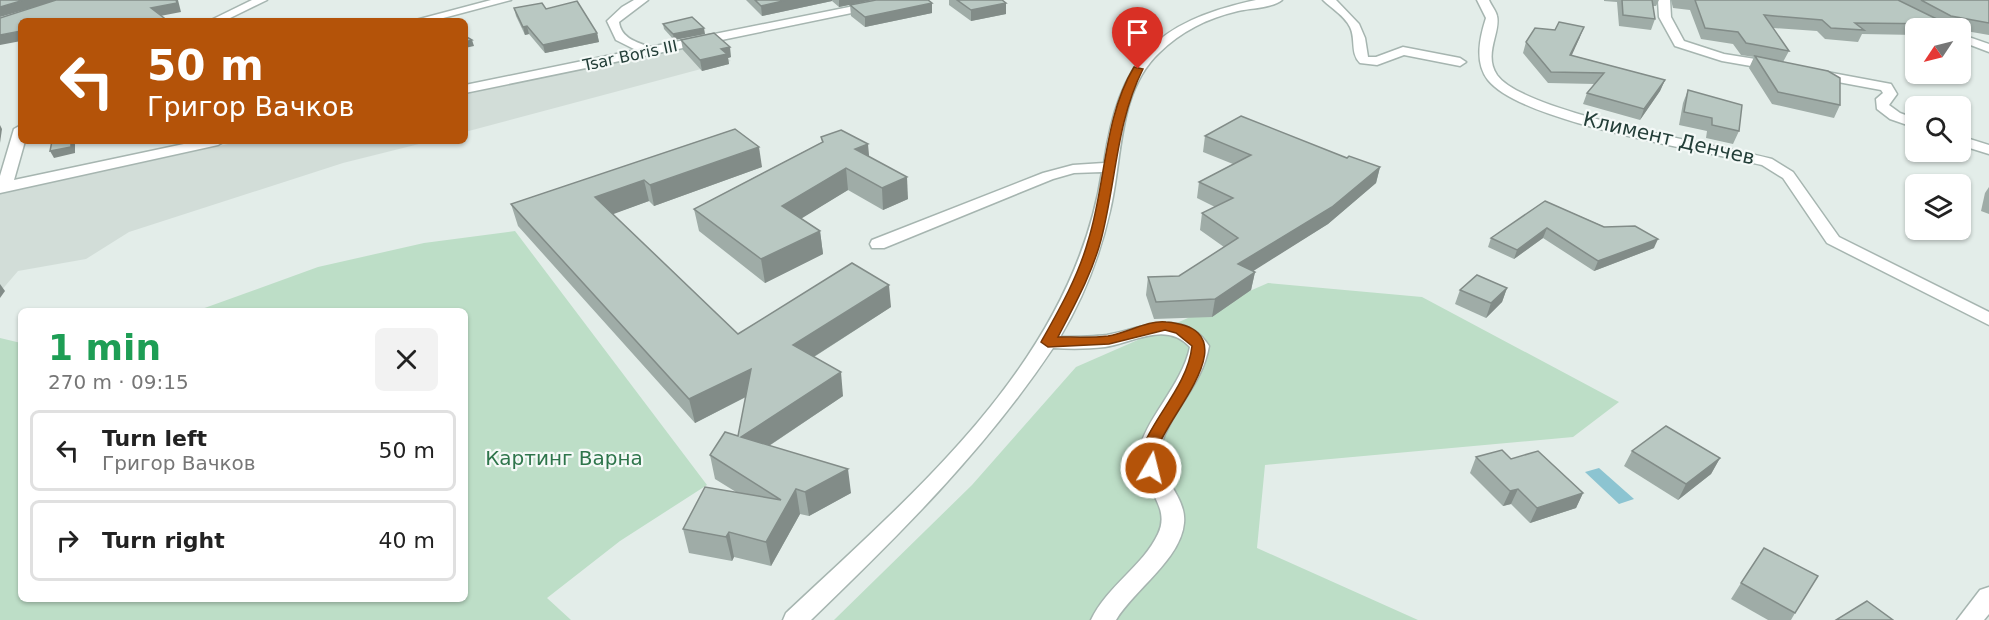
<!DOCTYPE html>
<meta charset="utf-8">
<style>
:root{--surface:#fff;--page:#f2f2f2;--text:#222;--muted:#767676;--line:#e0e0e0}
body{margin:0;font-family:"DejaVu Sans",sans-serif;background:var(--page);color:var(--text);height:100vh;display:flex;flex-direction:column;font-size:22px;white-space:nowrap}
*{box-sizing:border-box;margin:0}
p{font-size:20px;color:var(--muted)}
.icon{flex:none;width:33px;height:33px;fill:none;stroke:currentColor;stroke-width:2;stroke-linecap:round;stroke-linejoin:round}
.map{position:relative;flex:1;overflow:hidden}
.drawer{position:absolute;left:18px;top:308px;width:450px;height:294px;display:flex;flex-direction:column;background:var(--surface);border-radius:9px;box-shadow:0 2px 4px #0004}
.drawer>*{flex:none}
.hud{position:absolute;left:18px;top:18px;width:450px;height:126px;border-radius:9px;box-shadow:0 2px 4px #0004;background:#b45309;color:#fff;overflow:hidden}
.needle{width:39px;rotate:235deg}
.tools{position:absolute;left:1905px;top:18px;display:grid;gap:12px}
.tools a{display:grid;place-items:center;width:66px;height:66px;border-radius:9px;background:var(--surface);box-shadow:0 2px 4px #0004;font-size:30px}
.pin{position:absolute;display:grid;place-items:center;width:51px;height:51px;color:#fff;margin:-62px -26px;border-radius:50% 50% 50% 0;rotate:-45deg;box-shadow:0 0 6px #0007}
.pin .icon{rotate:45deg}
.me{position:absolute;width:66px;margin:-33px;rotate:8deg;stroke-linejoin:round;filter:drop-shadow(0 0 4px #0008)}
.turn{display:flex;align-items:center;gap:21px;height:126px;padding:0 30px;font-size:27px}
.turn .icon{width:78px;height:78px;stroke-width:2.5}
.turn b{display:block;font-size:42px;line-height:51px}
.round{display:grid;place-items:center;flex:none;width:63px;height:63px;border-radius:9px;background:var(--page)}
.head{display:flex;align-items:center;justify-content:space-between;height:102px;padding:0 30px}
h1{font-size:36px;font-weight:700;line-height:45px;color:#1e9e55}
ul{padding:0;list-style:none}
li{display:flex;align-items:center;gap:18px;height:81px;margin:0 12px 9px;padding:0 18px;border:3px solid var(--line);border-radius:9px}
li div{flex:1}
li b{display:block;font-size:22px}
li em{font-style:normal}
.map>svg:first-child{display:block}
</style>
<div class="map">
<svg width="1989" height="620" viewBox="0 0 1989 620">
<rect width="100%" height="100%" fill="#e3ede9"/>
<!-- built -->
<g fill="#d2ddd8">
<polygon points="711,43 731,61 465,132 465,93"/>
<polygon points="242,141 431,141 343,163 129,232 86,259 18,271 0,292 0,194"/>
</g>
<!-- green -->
<g fill="#bddec7">
<polygon points="515,231 707,485 620,541 547,598 571,620 0,620 0,338 21,343 21,598 465,598 465,310 199,310 318,267 424,243"/>
<polygon points="1268,283 1422,297 1619,402 1573,437 1265,465 1257,548 1418,620 834,620 972,485 1076,367"/>
</g>
<!-- water -->
<polygon fill="#8cc4d1" points="1599,468 1634,499 1619,504 1585,472"/>
<g fill="none" stroke-linecap="round" stroke-linejoin="round">
<defs>
<g id="minor">
<polygon points="252,0 267,0 224,21 209,21"/>
<polygon points="491,0 511,0 432,21 412,21"/>
<path d="M634 0H648L619 22C621 38 636 42 650 47L884 0H906L900 3 465 93V85L636 50 616 40 607 21 622 7Z"/>
<path d="M1256 0H1282C1272 8 1251 8 1238 11 1208 18 1181 31 1159 53 1117 93 1123 158 1110 211 1100 255 1084 297 1060 337 1076 337 1091 337 1107 335 1143 328 1184 307 1209 346 1202 386 1172 409 1161 445 1153 474 1187 494 1184 523 1181 559 1134 590 1116 620H1091C1107 586 1143 566 1158 534 1173 504 1136 482 1139 453 1143 421 1182 386 1190 347 1166 321 1135 342 1105 347 1088 349 1070 349 1053 348 985 450 899 535 811 620H783L786 613C918 489 1073 360 1102 172L1074 173 1053 179 884 248H872L870 244 872 240 1043 173 1073 165 1104 163C1119 60 1154 22 1256 0Z"/>
<path d="M1323 0H1336L1359 24 1365 38 1368 57H1376L1403 47 1460 58 1466 62 1460 66 1404 55 1377 65 1360 63C1350 53 1356 39 1350 27 1344 15 1332 9 1323 0Z"/>
<path d="M1477 0H1489C1491 5 1496 11 1497 16 1501 32 1483 54 1497 75 1525 114 1719 145 1772 159L1793 172 1839 237 1989 312V325L1827 243 1783 178 1762 165C1703 150 1522 123 1488 80 1474 62 1480 37 1486 18Z"/>
<polygon points="1658,0 1670,0 1671,17 1684,41 1724,54 1774,62 1780,66 1774,70 1722,61 1675,46 1659,17"/>
<polygon points="1960,34 1989,44 1989,52 1960,41"/>
<polygon points="1816,70 1891,84 1897,94 1889,105 1900,113 1916,119 1916,128 1890,119 1877,109 1876,99 1883,93 1881,90 1811,77 1810,74"/>
<polygon points="21,125 21,141 25,141 14,180 198,141 225,141 218,145 0,193 0,176 14,129"/>
<polygon points="1960,136 1989,145 1989,154 1960,145"/>
<polygon points="1989,587 1989,614 1984,620 1957,620 1980,590"/>
</g>
</defs>
<!-- minor casing -->
<use href="#minor" stroke="#a6b5b0" stroke-width="3"/>
<!-- minor -->
<use href="#minor" fill="#fff" fill-rule="evenodd"/>
</g>
<!-- wall -->
<g fill="#9faca7">
<polygon points="746,0 873,0 839,7 832,1 762,16"/>
<polygon points="949,0 1002,0 1006,3 1006,14 971,21 949,5"/>
<polygon points="1604,0 1659,0 1656,6 1653,6 1655,19 1651,30 1619,26 1617,2 1604,1"/>
<polygon points="1671,0 1989,0 1989,35 1960,30 1960,28 1945,27 1945,28 1916,28 1916,35 1862,34 1858,42 1825,39 1817,31 1773,28 1789,51 1783,62 1840,105 1834,118 1772,104 1749,68 1754,57 1741,55 1733,44 1701,39 1690,10 1673,8"/>
<polygon points="850,5 932,13 865,27 851,16"/>
<polygon points="514,8 546,9 597,33 599,42 545,53 529,34 525,35 516,16"/>
<polygon points="663,24 705,34 674,40 664,29"/>
<polygon points="1580,37 1571,55 1665,80 1660,91 1640,120 1583,104 1587,93 1595,84 1548,83 1523,53 1526,42"/>
<polygon points="681,40 731,57 728,58 729,64 702,71 683,50"/>
<polygon points="1688,90 1739,131 1733,144 1706,138 1707,131 1679,125 1683,103"/>
<polygon points="735,129 762,167 654,206 649,201 612,214 738,334 891,307 814,357 843,396 769,446 851,493 809,516 800,514 771,566 734,557 732,561 689,553 683,529 736,492 715,479 710,455 738,436 746,397 695,423 518,226 511,204"/>
<polygon points="1205,136 1347,158 1380,167 1376,183 1328,224 1252,271 1255,272 1251,290 1212,317 1154,319 1146,295 1148,277 1179,276 1224,247 1200,230 1202,213 1215,207 1197,198 1199,182 1233,164 1203,152"/>
<polygon points="821,137 869,157 908,199 883,210 848,190 801,218 820,231 823,254 765,283 699,231 694,209 822,142"/>
<polygon points="1989,187 1989,214 1981,211 1985,193"/>
<polygon points="1545,201 1654,248 1594,271 1543,238 1514,259 1488,247 1491,238"/>
<polygon points="1507,288 1502,302 1486,318 1455,304 1460,290"/>
<polygon points="1632,451 1720,458 1711,474 1678,500 1624,466"/>
<polygon points="1476,457 1511,459 1583,493 1576,508 1530,523 1511,504 1503,506 1470,473"/>
<polygon points="1741,583 1795,613 1791,620 1768,620 1731,599"/>
</g>
<!-- shaded-wall -->
<g fill="#828c88">
<polygon points="24,0 59,0 0,17 0,7"/>
<polygon points="176,0 178,0 181,12 155,17 151,8"/>
<polygon points="787,0 832,0 832,1 762,16 761,6"/>
<polygon points="839,0 873,0 839,7"/>
<polygon points="932,3 932,13 865,27 865,17"/>
<polygon points="1006,3 1006,14 971,21 971,10"/>
<polygon points="527,26 529,34 525,35 523,27"/>
<polygon points="1584,27 1580,37 1567,66 1570,55"/>
<polygon points="704,28 705,34 674,40 673,34"/>
<polygon points="21,31 21,41 0,45 0,35"/>
<polygon points="597,33 599,42 545,53 543,45"/>
<polygon points="472,40 474,46 465,48 465,42"/>
<polygon points="730,47 731,57 728,58 729,64 702,71 700,60 721,49"/>
<polygon points="1665,80 1660,91 1640,120 1644,109"/>
<polygon points="0,125 2,129 0,143"/>
<polygon points="71,141 75,141 75,153 54,158 50,151"/>
<polygon points="868,144 870,166 855,149"/>
<polygon points="759,147 762,167 654,206 650,185"/>
<polygon points="1380,167 1376,183 1328,224 1236,282 1238,264"/>
<polygon points="846,168 848,190 786,228 782,206"/>
<polygon points="907,177 908,199 883,210 882,188"/>
<polygon points="644,180 649,201 600,219 595,197"/>
<polygon points="1547,228 1543,238 1514,259 1517,250"/>
<polygon points="820,231 823,254 765,283 761,259"/>
<polygon points="1658,239 1654,248 1594,271 1598,261"/>
<polygon points="1255,272 1251,290 1212,317 1215,299"/>
<polygon points="0,284 5,291 0,298"/>
<polygon points="889,285 891,307 796,368 793,345"/>
<polygon points="1507,288 1502,302 1486,318 1491,303"/>
<polygon points="751,369 755,392 695,423 689,399"/>
<polygon points="841,372 843,396 746,461 741,437"/>
<polygon points="1720,458 1711,474 1678,500 1686,484"/>
<polygon points="848,469 851,493 809,516 805,492"/>
<polygon points="796,489 800,514 771,566 766,542"/>
<polygon points="1518,489 1511,504 1503,506 1510,491"/>
<polygon points="1583,493 1576,508 1530,523 1537,508"/>
<polygon points="729,532 734,557 732,561 726,537"/>
</g>
<!-- building -->
<g fill="#b9c8c2" stroke="#828c88" stroke-width="1.5">
<polygon points="0,0 24,0 0,7"/>
<polygon points="56,0 176,0 177,3 151,8 168,21 21,21 21,31 0,35 0,18"/>
<polygon points="755,0 787,0 761,6"/>
<polygon points="876,0 928,0 932,3 865,17 850,5"/>
<polygon points="957,0 1002,0 1006,3 971,10"/>
<polygon points="1622,0 1652,0 1655,19 1623,15"/>
<polygon points="1695,0 1898,0 1947,24 1855,23 1864,30 1831,28 1822,20 1764,15 1789,51 1746,43 1738,32 1705,28"/>
<polygon points="1921,0 1989,0 1989,23 1951,16"/>
<polygon points="577,1 597,33 543,45 527,26 523,27 514,8 542,3 546,9"/>
<polygon points="692,17 704,28 673,34 663,24"/>
<polygon points="1559,22 1584,27 1570,55 1665,80 1644,109 1587,93 1604,73 1551,72 1526,42 1535,28 1555,30"/>
<polygon points="714,33 730,47 721,49 727,54 700,60 681,40"/>
<polygon points="465,36 472,40 465,42"/>
<polygon points="1755,56 1828,71 1840,78 1840,105 1778,92"/>
<polygon points="1688,90 1742,105 1739,131 1712,125 1712,118 1684,112"/>
<polygon points="1241,116 1347,158 1349,156 1380,167 1332,207 1238,264 1255,272 1215,299 1156,302 1148,277 1179,276 1238,238 1202,213 1233,198 1199,182 1251,155 1205,136"/>
<polygon points="735,129 759,147 650,185 644,180 595,197 738,334 852,263 889,285 793,345 841,372 741,437 848,469 805,492 796,489 766,542 729,532 726,537 683,529 705,487 781,500 710,455 725,432 738,436 751,369 689,399 511,204"/>
<polygon points="841,130 868,144 855,149 907,177 882,188 846,168 782,206 820,231 761,259 694,209 823,142 821,137"/>
<polygon points="52,141 71,141 71,147 50,151"/>
<polygon points="1545,201 1604,227 1635,226 1658,239 1598,261 1547,228 1517,250 1491,238"/>
<polygon points="1477,275 1507,288 1491,303 1460,290"/>
<polygon points="1666,426 1720,458 1686,484 1632,451"/>
<polygon points="1502,450 1511,459 1538,451 1583,493 1537,508 1518,489 1510,491 1476,457"/>
<polygon points="1764,548 1818,576 1795,613 1741,583"/>
<polygon points="1867,601 1893,620 1836,620"/>
</g>
<!-- route -->
<path fill="#b45309" stroke="#753606" stroke-width="1.5" d="M1134 67 1143 69C1116 122 1116 184 1101 240 1092 274 1074 306 1058 337 1074 337 1092 338 1108 336 1127 333 1148 320 1166 322 1251 329 1172 410 1159 445 1157 452 1159 461 1159 468L1151 474 1143 468C1143 461 1141 451 1144 444 1158 412 1188 383 1192 346L1176 333 1165 330 1109 344 1048 347 1041 342C1059 310 1078 277 1088 241 1106 185 1103 119 1134 67Z"/>
<g text-anchor="middle" stroke-width="4.5" stroke-linejoin="round" paint-order="stroke">
<!-- far-street labels -->
<g font-size="16" fill="#233e38" stroke="#f4f9f7">
<text transform="translate(630 55) rotate(-12)" y="6">Tsar Boris III</text>
</g>
<!-- street labels -->
<g font-size="20" fill="#233e38" stroke="#f4f9f7">
<text transform="translate(1669 138) rotate(13)" y="7">Климент Денчев</text>
</g>
<!-- park labels -->
<g font-size="20" fill="#2e754b" stroke="#f4f9f7">
<text x="564" y="465">Картинг Варна</text>
</g>
</g>
</svg>
<div class="tools">
<a><svg class="needle" viewBox="-14 -14 28 28"><path d="M0-13l5 13h-10z" fill="#e53935"/><path d="M0 13l5-13h-10z" fill="#767676"/></svg></a>
<a><svg class="icon" aria-label="search" viewBox="0 0 24 24"><circle cx="10" cy="10" r="6"/><path d="M15 15l6 6"/></svg></a>
<a><svg class="icon" aria-label="layers" viewBox="0 0 24 24"><path d="M12 4l9 5-9 5-9-5zM3 14l9 5 9-5"/></svg></a>
</div>
<div class="pin" style="left:1138px;top:69px;background:#d93025"><svg class="icon" aria-label="arrive" viewBox="0 0 24 24"><path d="M6 21V4h12l-3 4 3 4H6"/></svg></div>
<svg class="me" style="left:1151px;top:468px" viewBox="-20 -20 40 40"><circle r="17" fill="#b45309" stroke="#fff" stroke-width="3"/><path d="M0-11L8 9 0 5-8 9z" fill="#fff"/></svg>
<div class="hud">
<div class="turn"><svg class="icon" aria-label="left" viewBox="0 0 24 24"><path d="M17 20v-9H6M10 6l-5 5 5 5"/></svg><div><b>50 m</b>Григор Вачков</div></div>
</div>
<section class="drawer">
<div class="head"><div><h1>1 min</h1><p>270 m · 09:15</p></div><a class="round"><svg class="icon" aria-label="close" viewBox="0 0 24 24"><path d="M6 6l12 12M18 6L6 18"/></svg></a></div>
<ul>
<li><svg class="icon" aria-label="left" viewBox="0 0 24 24"><path d="M17 20v-9H6M10 6l-5 5 5 5"/></svg><div><b>Turn left</b><p>Григор Вачков</p></div><em>50 m</em></li>
<li><svg class="icon" aria-label="right" viewBox="0 0 24 24"><path d="M7 20v-9h11M14 6l5 5-5 5"/></svg><div><b>Turn right</b></div><em>40 m</em></li>
</ul>
</section>
</div>
